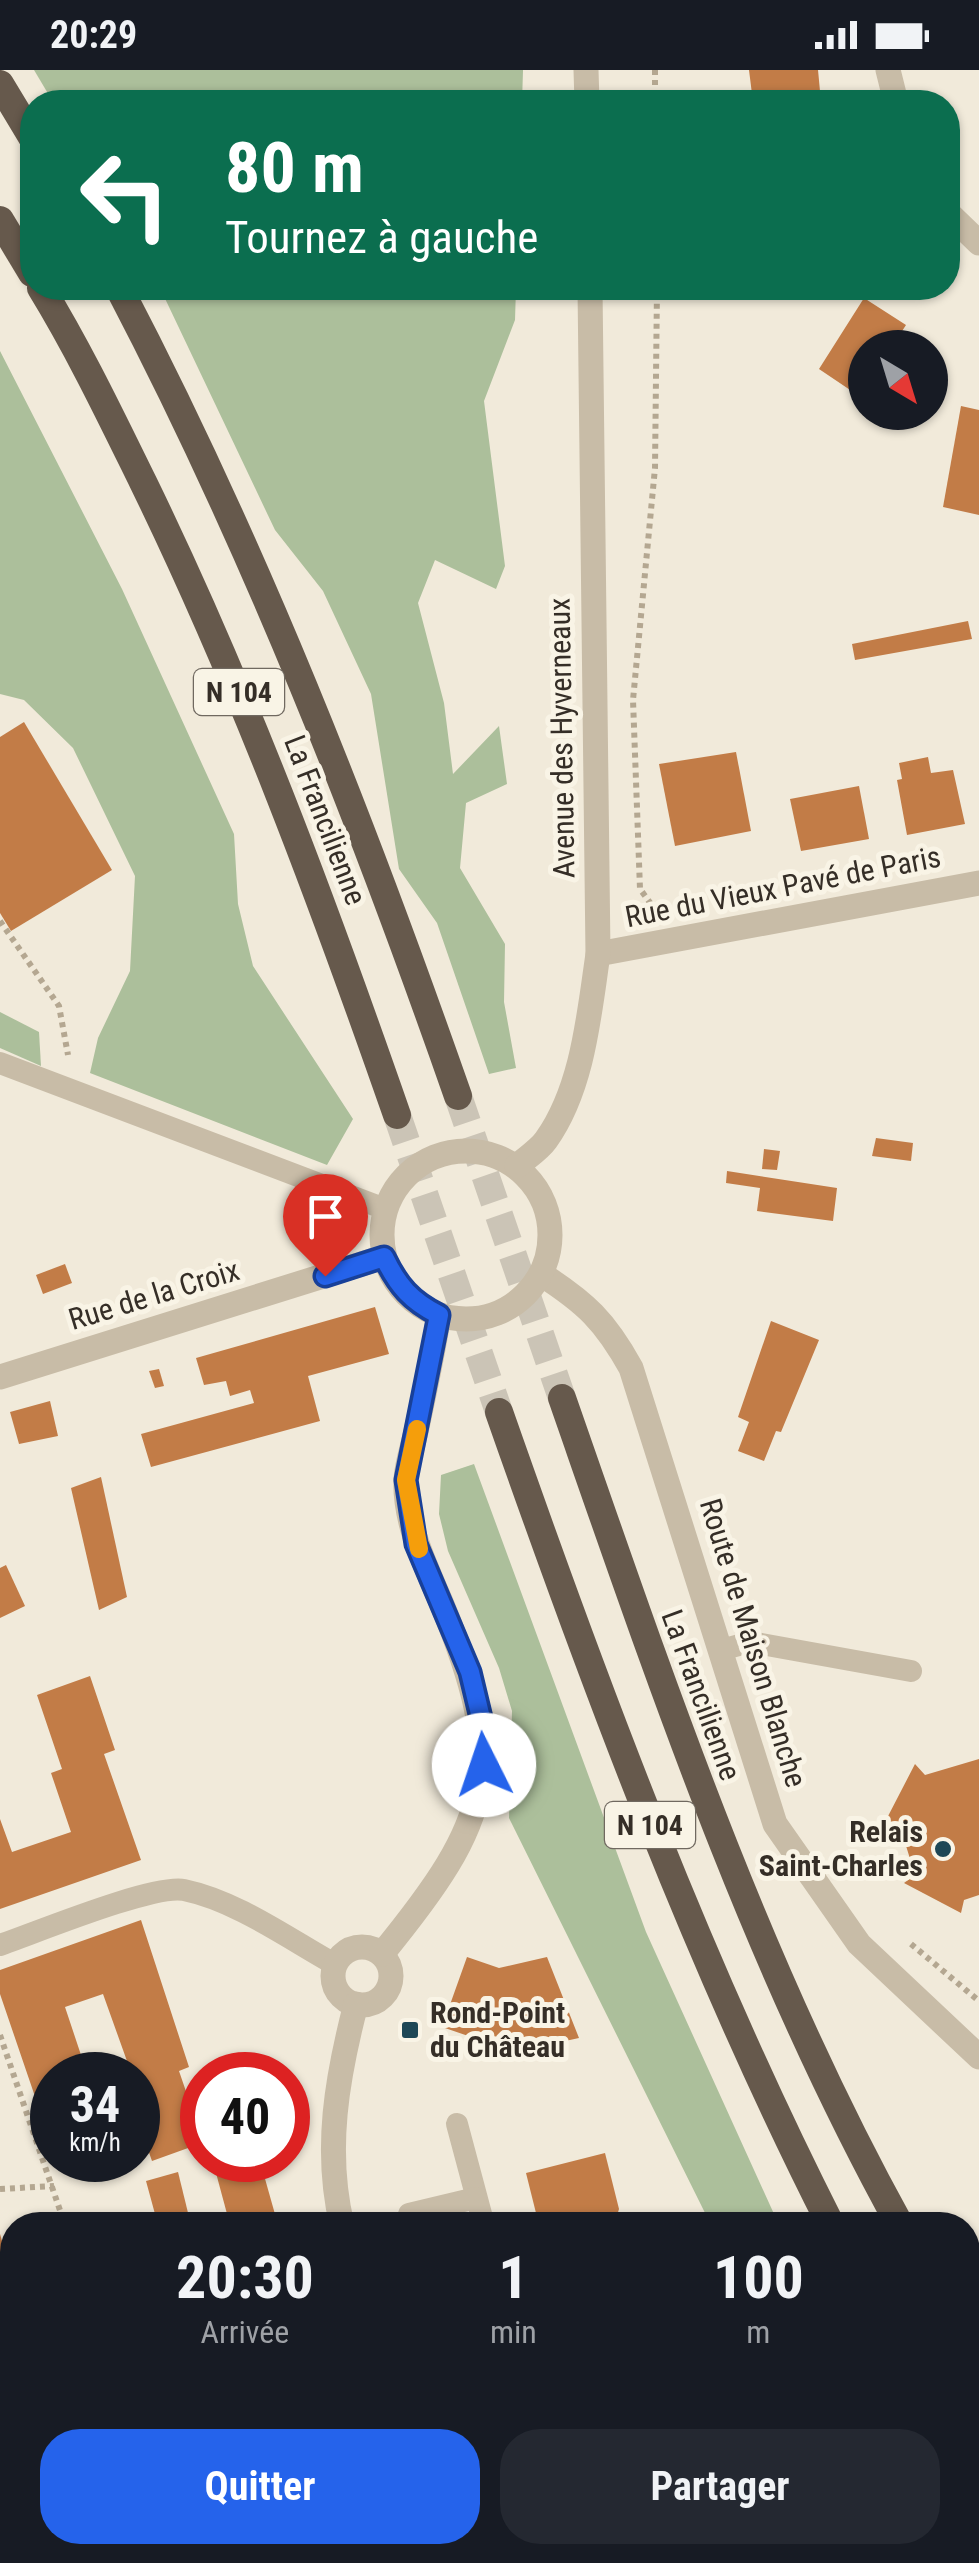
<!DOCTYPE html>
<html lang="fr">
<meta charset="utf-8">
<style>
:root{--surface:#171b24;--page:#242831;--text:#f1f3f6;--muted:#9ea1a6;--accent:#2563eb}
body{margin:0;font-family:"Roboto Condensed",sans-serif;background:var(--page);color:var(--text);height:100vh;display:flex;flex-direction:column;font-size:38px;white-space:nowrap}
*{box-sizing:border-box;margin:0}
p{font-size:32px;color:var(--muted)}
.icon{flex:none;width:55px;height:55px;fill:none;stroke:currentColor;stroke-width:2;stroke-linecap:round;stroke-linejoin:round}
.map{position:relative;flex:1;overflow:hidden}
.panel{position:absolute;left:0px;top:2142px;width:980px;height:352px;display:flex;flex-direction:column;background:var(--surface);border-radius:40px 40px 0 0;box-shadow:0 2px 8px #0004}
.panel>*{flex:none}
.hud{position:absolute;left:20px;top:20px;width:940px;height:210px;border-radius:40px;box-shadow:0 2px 8px #0004;background:#0b6e4f;color:#fff;overflow:hidden}
.needle{width:65px;rotate:142deg}
.buttons{position:absolute;left:848px;top:260px;display:grid;gap:20px}
.buttons a{display:grid;place-items:center;width:100px;height:100px;border-radius:50%;background:var(--surface);box-shadow:0 2px 8px #0004;font-size:50px}
.speed{position:absolute;left:30px;top:1982px;display:flex;gap:20px;font-size:50px;font-weight:700;text-align:center}
.speed>*{display:grid;place-content:center;width:130px;height:130px;border-radius:50%;background:var(--surface);box-shadow:0 2px 8px #0004;line-height:1}
.speed small{font-size:25px;font-weight:400}
.speed .limit{border:15px solid #d22;background:#fff;color:#111}
.pin{position:absolute;display:grid;place-items:center;width:85px;height:85px;color:#fff;margin:-102px -42px;border-radius:50% 50% 50% 0;rotate:-45deg;box-shadow:0 0 10px #0007}
.pin .icon{rotate:45deg}
.me{position:absolute;width:110px;margin:-55px;rotate:356deg;stroke-linejoin:round;filter:drop-shadow(0 0 8px #0008)}
.turn{display:flex;align-items:center;gap:35px;height:210px;padding:0 40px;font-size:45px}
.turn .icon{width:130px;height:130px;stroke-width:2.5}
.turn b{display:block;font-size:70px;line-height:85px}
.eta{display:flex;justify-content:space-evenly;align-items:center;height:170px;text-align:center}
.eta b{font-size:60px;font-weight:700;line-height:70px}
.cta{display:flex;gap:20px;margin-top:auto;padding:20px 40px}
.cta a{flex:1;height:115px;border-radius:40px;background:var(--accent);color:#fff;font-size:40px;font-weight:700;line-height:115px;text-align:center}
.cta a+a{background:var(--page);color:var(--text)}
.status{display:flex;justify-content:space-between;align-items:center;height:70px;padding:0 50px;background:var(--surface);direction:ltr}
.status svg{height:28px;fill:currentColor}
.map>svg:first-child{display:block}
</style>
<div class="status"><b>20:29</b><svg viewBox="0 0 49 12"><path d="M0 12V9h3v3zM5 12V6h3v6zM10 12V3h3v9zM15 12V0h3v12zM26 1h20v11H26zM47 4h2v5h-2z"/></svg></div>
<div class="map">
<svg width="979" height="2493" viewBox="0 0 979 2493">
<rect width="100%" height="100%" fill="#f1eada"/>
<!-- green -->
<g fill="#acbf9b">
<polygon points="34,0 523,0 522,32 53,32"/>
<polygon points="160,218 516,218 515,250 484,331 505,496 496,519 435,490 418,533 444,633 453,704 499,656 507,714 466,733 460,798 505,874 504,932 516,998 489,1004 437,853 399,799 371,624 323,521 275,460"/>
<polygon points="0,281 122,519 234,764 238,834 253,896 353,1049 327,1095 90,1003 98,968 130,901 135,806 73,678 24,630 0,624"/>
<polygon points="0,942 39,962 41,996 0,978"/>
<polygon points="474,1394 646,1862 779,2155 711,2155 509,1748 512,1641 499,1598 448,1481 439,1444 441,1405"/>
</g>
<!-- building -->
<g fill="#c27c47">
<polygon points="749,0 818,0 821,32 753,32"/>
<polygon points="864,228 906,255 891,278 865,278 865,330 819,299"/>
<polygon points="961,336 979,340 979,445 943,437"/>
<polygon points="968,551 972,569 855,590 852,574"/>
<polygon points="24,652 112,800 11,861 0,843 0,667"/>
<polygon points="736,682 751,761 675,776 659,694"/>
<polygon points="928,687 931,703 953,700 965,754 907,765 897,710 902,709 899,693"/>
<polygon points="859,716 869,769 801,781 790,729"/>
<polygon points="876,1068 913,1073 911,1091 872,1086"/>
<polygon points="764,1079 780,1081 777,1100 762,1099"/>
<polygon points="727,1101 837,1118 833,1151 757,1141 760,1118 726,1113"/>
<polygon points="65,1194 72,1213 43,1224 36,1205"/>
<polygon points="375,1237 389,1284 308,1306 320,1351 151,1397 141,1364 254,1333 250,1320 230,1326 226,1311 204,1315 196,1288"/>
<polygon points="771,1251 819,1270 781,1362 776,1361 764,1391 738,1381 749,1352 738,1347"/>
<polygon points="159,1299 164,1316 155,1318 149,1301"/>
<polygon points="50,1331 58,1366 19,1374 10,1342"/>
<polygon points="101,1407 127,1527 99,1540 71,1418"/>
<polygon points="6,1495 25,1536 0,1548 0,1498"/>
<polygon points="90,1606 115,1680 104,1684 141,1790 0,1839 0,1749 12,1782 71,1762 51,1703 62,1699 37,1625"/>
<polygon points="979,1689 979,1825 964,1830 961,1843 904,1813 915,1805 899,1753 885,1752 915,1694 925,1705"/>
<polygon points="141,1850 189,1997 179,2001 202,2068 202,2073 152,2091 138,2051 138,2005 132,2005 103,1924 65,1937 81,1985 68,1989 74,2005 52,2005 52,2047 43,2050 0,1924 0,1900"/>
<polygon points="467,1887 499,1898 547,1887 579,1968 515,1982 442,1957"/>
<polygon points="605,2083 619,2139 616,2149 626,2155 539,2155 526,2103"/>
<polygon points="260,2091 278,2155 230,2155 216,2103"/>
<polygon points="178,2102 191,2155 158,2155 146,2111"/>
<polygon points="0,2164 11,2202 0,2204"/>
<polygon points="12,2240 12,2291 0,2293 0,2243"/>
<polygon points="49,2482 108,2482 111,2493 52,2493"/>
<polygon points="496,2482 567,2482 567,2484 530,2493 499,2493"/>
</g>
<g fill="none" stroke-linecap="round" stroke-linejoin="round">
<!-- trunk-tunnel -->
<g stroke="#cbc4b6" stroke-width="28" stroke-dasharray="28 14" stroke-linecap="butt">
<polyline points="458,1026 562,1328"/>
<polyline points="397,1045 499,1342"/>
</g>
<!-- path -->
<g stroke="#b4a791" stroke-width="6" stroke-dasharray="5 5" stroke-linecap="butt">
<polyline points="655,0 655,32"/>
<polyline points="657,842 640,819 633,630 655,398 657,218"/>
<polyline points="0,851 59,936 68,985"/>
<polyline points="911,1874 979,1931"/>
<polyline points="0,1965 65,2155"/>
<polyline points="0,2119 54,2116"/>
<polyline points="165,2482 169,2493"/>
</g>
<!-- service -->
<g stroke="#c8bca7" stroke-width="22">
<polyline points="0,993 385,1139"/>
<polyline points="721,1580 750,1572 911,1601"/>
<path d="M0 1875C35 1863 153 1814 184 1820 237 1831 289 1869 336 1895"/>
<polyline points="457,2054 484,2155"/>
<polyline points="409,2144 476,2128"/>
<polyline points="629,2482 631,2493"/>
<polyline points="669,2493 681,2493"/>
</g>
<!-- minor -->
<g stroke="#c8bca7" stroke-width="25">
<polyline points="888,0 896,32"/>
<polyline points="948,143 979,173"/>
<polyline points="598,884 979,813"/>
<path d="M541 1204C586 1233 605 1251 631 1298L775 1754 859 1874 979 1987"/>
<polyline points="0,2393 12,2353"/>
<polyline points="0,2410 3,2493"/>
</g>
<!-- tertiary -->
<g stroke="#c8bca7" stroke-width="25">
<polyline points="586,0 587,32"/>
<circle cx="466" cy="1165" r="84"/>
<path d="M517 1096C526 1088 539 1080 546 1070 583 1018 589 945 598 884L590 218"/>
<polyline points="0,1307 384,1187"/>
<circle cx="362" cy="1906" r="29"/>
<path d="M382 1884C493 1748 509 1697 441 1532 425 1495 404 1451 406 1409 407 1392 414 1373 417 1357 425 1320 433 1282 439 1245"/>
<path d="M342 2155C324 2080 337 2007 356 1934"/>
<polyline points="419,2482 422,2493"/>
</g>
<!-- trunk -->
<g stroke="#66594c" stroke-width="28">
<polyline points="0,14 32,67"/>
<polyline points="0,150 32,203"/>
<path d="M41 218C79 280 111 347 143 412 243 617 322 830 397 1045"/>
<path d="M119 218C255 478 361 749 458 1026"/>
<path d="M562 1328C660 1609 755 1893 900 2155"/>
<path d="M499 1342C596 1619 698 1893 831 2155"/>
<polyline points="968,2278 979,2298"/>
<polyline points="968,2398 979,2417"/>
</g>
</g>
<g fill="none" stroke-linecap="round" stroke-linejoin="round">
<defs>
<path id="route" d="M325 1206 384 1187C398 1216 411 1231 439 1245L406 1410 416 1474 470 1602 481 1648 484 1695"/>
</defs>
<!-- route casing -->
<use href="#route" stroke="#184099" stroke-width="25"/>
<!-- route -->
<use href="#route" stroke="#2563eb" stroke-width="18"/>
<!-- slow -->
<polyline stroke="#f59e0b" stroke-width="18" points="417,1359 406,1410 419,1479"/>
</g>
<!-- markers -->
<g fill="#1e4755" stroke="#f9f4e6" stroke-width="4">
<circle cx="943" cy="1779" r="10"/>
<rect x="400" y="1950" width="20" height="20" rx="5"/>
</g>
<g text-anchor="middle" stroke-width="10" stroke-linejoin="round" paint-order="stroke">
<!-- shield labels -->
<g fill="#f9f4e6" stroke="#706960" stroke-width="2.5">
<rect x="194" y="599" width="90" height="46" rx="8"/>
<rect x="605" y="1732" width="90" height="46" rx="8"/>
</g>
<g font-size="28" font-weight="bold" fill="#352e27">
<text x="239" y="632">N 104</text>
<text x="650" y="1765">N 104</text>
</g>
<!-- street labels -->
<g font-size="30" fill="#352e27" stroke="#f9f4e6">
<text transform="translate(562 668) rotate(-91)" y="10">Avenue des Hyverneaux</text>
<text transform="translate(325 750) rotate(69)" y="10">La Francilienne</text>
<text transform="translate(783 817) rotate(-11)" y="10">Rue du Vieux Pavé de Paris</text>
<text transform="translate(154 1225) rotate(-17)" y="10">Rue de la Croix</text>
<text transform="translate(753 1573) rotate(73)" y="10">Route de Maison Blanche</text>
<text transform="translate(701 1625) rotate(70)" y="10">La Francilienne</text>
</g>
<!-- poi labels -->
<g font-size="30" font-weight="bold" fill="#352e27" stroke="#f9f4e6" text-anchor="end">
<text x="923" y="1772">Relais<tspan x="923" dy="34">Saint-Charles</tspan></text>
<text x="430" y="1953" text-anchor="start">Rond-Point<tspan x="430" dy="34">du Château</tspan></text>
</g>
</g>
</svg>
<div class="buttons">
<a><svg class="needle" viewBox="-14 -14 28 28"><path d="M0-13l5 13h-10z" fill="#e53935"/><path d="M0 13l5-13h-10z" fill="#9ea1a6"/></svg></a>
</div>
<div class="speed"><div>34<small>km/h</small></div><div class="limit">40</div></div>
<div class="pin" style="left:325px;top:1206px;background:#d93025"><svg class="icon" aria-label="arrive" viewBox="0 0 24 24"><path d="M6 21V4h12l-3 4 3 4H6"/></svg></div>
<svg class="me" style="left:484px;top:1695px" viewBox="-20 -20 40 40"><circle r="19" fill="#fff"/><path d="M0-13L10 11 0 6-10 11z" fill="#2563eb"/></svg>
<div class="hud">
<div class="turn"><svg class="icon" aria-label="left" viewBox="0 0 24 24"><path d="M17 20v-9H6M10 6l-5 5 5 5"/></svg><div><b>80 m</b>Tournez à gauche</div></div>
</div>
<section class="panel">
<div class="eta">
<div><b>20:30</b><p>Arrivée</p></div>
<div><b>1</b><p>min</p></div>
<div><b>100</b><p>m</p></div>
</div>
<div class="cta"><a>Quitter</a><a>Partager</a></div>
</section>
</div>
